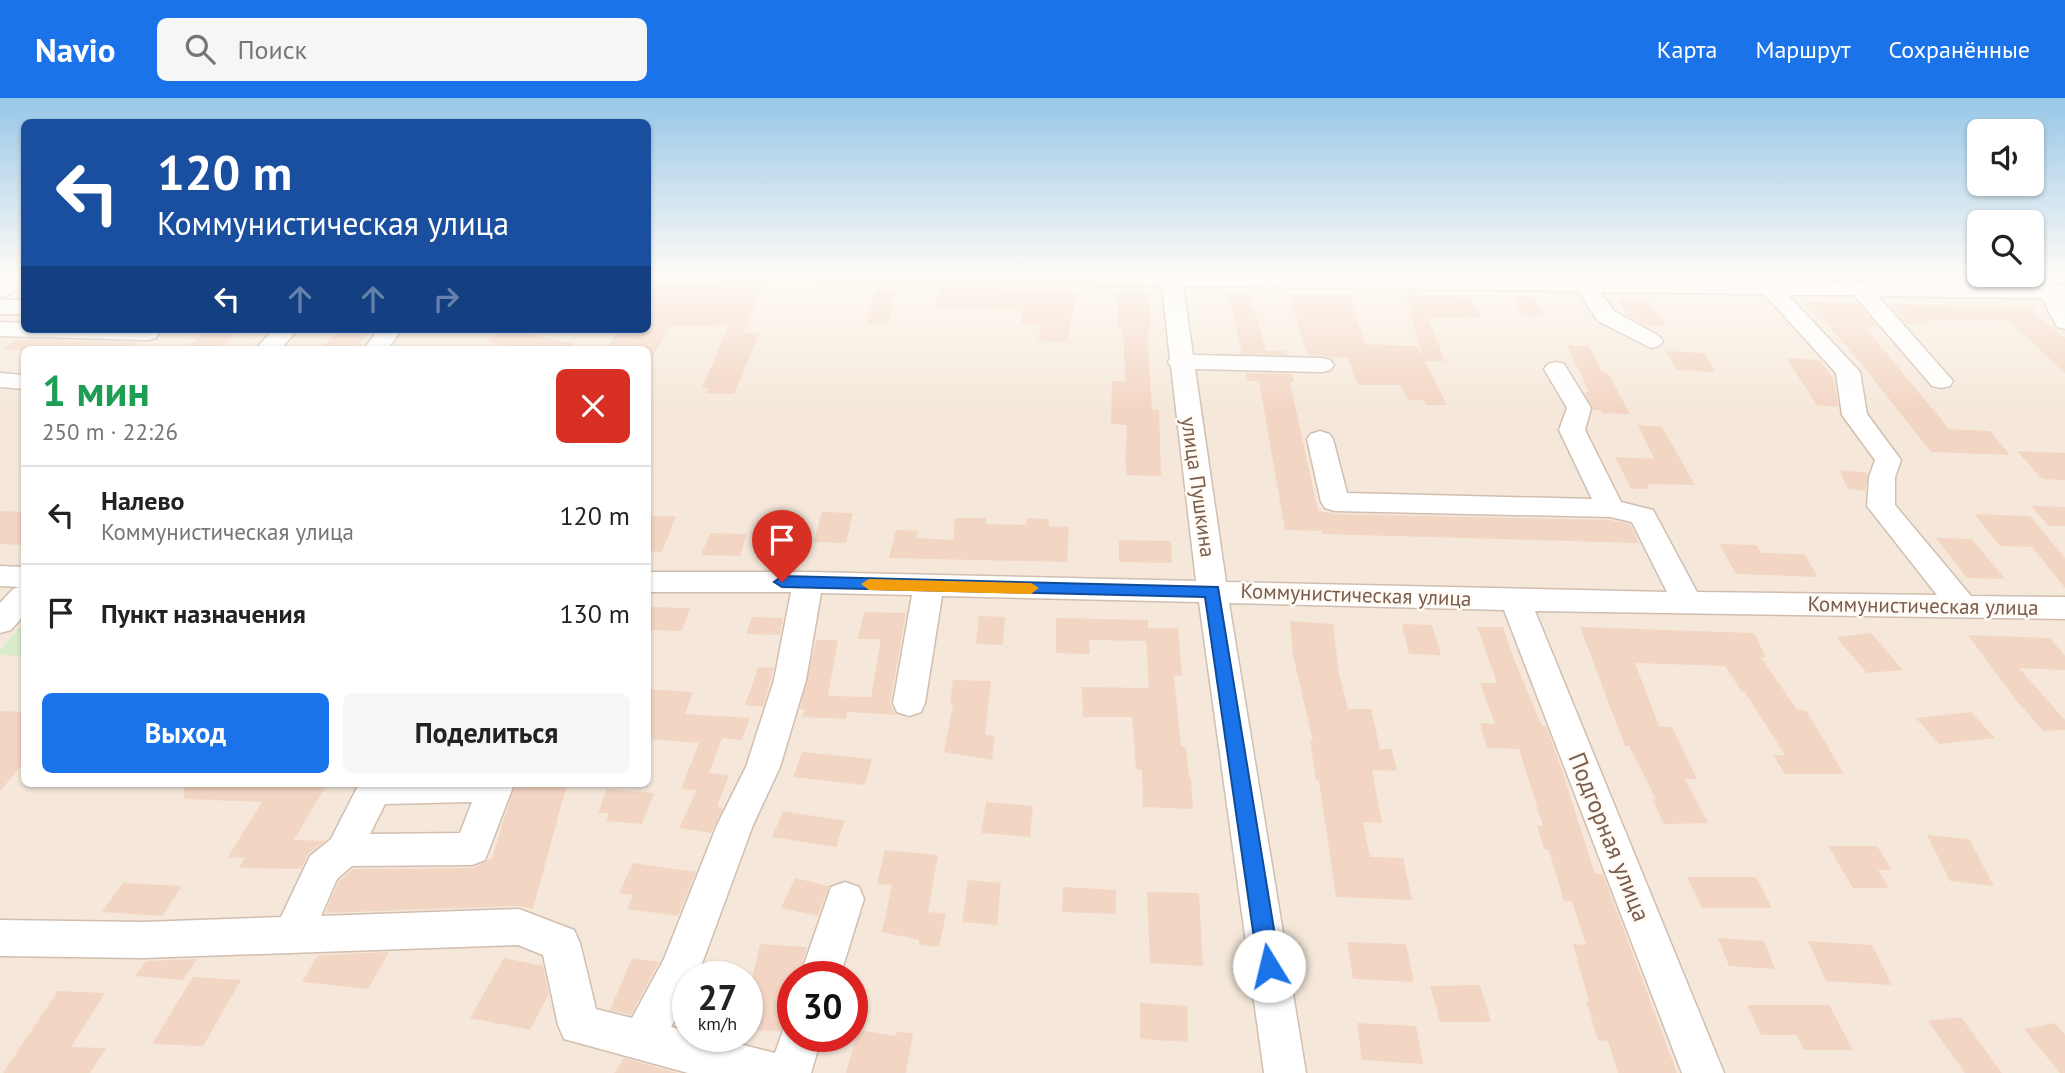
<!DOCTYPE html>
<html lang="ru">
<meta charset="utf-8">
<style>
:root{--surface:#fff;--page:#f6f6f6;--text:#222;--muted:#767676;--line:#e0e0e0;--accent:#1a73e8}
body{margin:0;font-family:"PT Sans",sans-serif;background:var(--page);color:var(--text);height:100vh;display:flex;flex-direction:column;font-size:26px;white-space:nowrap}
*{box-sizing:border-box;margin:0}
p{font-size:23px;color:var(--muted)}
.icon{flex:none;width:38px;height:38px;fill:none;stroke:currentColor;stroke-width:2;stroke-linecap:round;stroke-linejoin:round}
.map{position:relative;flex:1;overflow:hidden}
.side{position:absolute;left:21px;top:248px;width:630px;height:441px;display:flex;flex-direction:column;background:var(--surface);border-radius:10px;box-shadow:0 2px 5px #0004}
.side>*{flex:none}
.top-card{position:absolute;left:21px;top:21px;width:630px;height:214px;border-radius:10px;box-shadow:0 2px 5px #0004;background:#1a4fa0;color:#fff;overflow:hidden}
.buttons{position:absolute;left:1967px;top:21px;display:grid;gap:14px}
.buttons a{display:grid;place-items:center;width:77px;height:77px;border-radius:10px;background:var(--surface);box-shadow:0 2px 5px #0004;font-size:35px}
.speed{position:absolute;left:672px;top:863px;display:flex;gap:14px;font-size:35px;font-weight:700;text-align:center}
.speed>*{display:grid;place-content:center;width:91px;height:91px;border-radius:50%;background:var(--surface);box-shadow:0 2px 5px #0004;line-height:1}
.speed small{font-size:18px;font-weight:400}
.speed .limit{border:10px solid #d22;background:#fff;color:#111}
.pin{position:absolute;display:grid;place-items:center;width:60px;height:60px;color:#fff;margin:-72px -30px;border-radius:50% 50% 50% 0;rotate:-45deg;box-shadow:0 0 7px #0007}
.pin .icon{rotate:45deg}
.me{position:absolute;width:77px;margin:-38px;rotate:351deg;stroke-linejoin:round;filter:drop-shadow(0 0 5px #0008)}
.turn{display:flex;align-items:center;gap:24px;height:147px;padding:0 21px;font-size:32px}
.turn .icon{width:91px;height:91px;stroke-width:2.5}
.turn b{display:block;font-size:49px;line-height:60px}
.lanes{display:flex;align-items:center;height:66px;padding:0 21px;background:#0003;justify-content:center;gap:35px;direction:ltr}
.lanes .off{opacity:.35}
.round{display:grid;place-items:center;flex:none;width:74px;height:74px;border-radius:10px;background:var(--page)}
.summary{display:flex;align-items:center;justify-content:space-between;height:119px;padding:0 21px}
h1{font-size:42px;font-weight:700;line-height:52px;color:#1e9e55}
.cta{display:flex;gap:14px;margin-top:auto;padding:14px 21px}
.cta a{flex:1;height:80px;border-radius:10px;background:var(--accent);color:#fff;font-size:28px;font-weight:700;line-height:80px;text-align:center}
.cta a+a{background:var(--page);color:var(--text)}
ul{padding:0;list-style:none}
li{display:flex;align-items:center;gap:21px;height:98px;padding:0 21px;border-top:2px solid var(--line)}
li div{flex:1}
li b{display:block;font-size:26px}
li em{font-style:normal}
header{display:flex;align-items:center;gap:42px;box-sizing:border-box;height:98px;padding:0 35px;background:var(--accent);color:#fff}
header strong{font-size:33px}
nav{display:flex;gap:38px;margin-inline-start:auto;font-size:24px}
.search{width:490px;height:63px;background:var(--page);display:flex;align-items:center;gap:18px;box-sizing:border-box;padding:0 24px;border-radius:10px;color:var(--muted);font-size:26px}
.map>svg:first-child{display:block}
</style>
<header>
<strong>Navio</strong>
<div class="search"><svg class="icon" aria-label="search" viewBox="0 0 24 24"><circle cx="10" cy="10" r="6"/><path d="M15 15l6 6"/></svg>Поиск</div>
<nav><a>Карта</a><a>Маршрут</a><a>Сохранённые</a></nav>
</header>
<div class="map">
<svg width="2065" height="975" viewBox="0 0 2065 975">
<rect width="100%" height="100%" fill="#fdf6ec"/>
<!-- residential -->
<path fill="#f5e8da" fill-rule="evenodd" d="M0 176H24V231H648V176H2065V975H0ZM24 252H648V686H24ZM688 878H747V938H688ZM793 878H852V938H793Z"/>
<!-- green -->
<polygon fill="#d8ecc9" points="24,525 24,558 0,557 0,552"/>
<!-- building -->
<g fill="#f3d5c3">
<polygon points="748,178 763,184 763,189 744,235 759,235 734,296 706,295 709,290 702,290 729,227 670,228 648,266 648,252 607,252 617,231 648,231 648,186 744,188"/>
<polygon points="940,189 1077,193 1067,244 1038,242 1041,227 1020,226 1023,211 935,210"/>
<polygon points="876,191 896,192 887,227 866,227"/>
<polygon points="1117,193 1149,193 1151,231 1147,230 1152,312 1159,312 1161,378 1127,377 1125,362 1127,327 1111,326 1112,283 1125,283 1124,246 1122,230 1118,230"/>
<polygon points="1417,194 1419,198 1470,199 1480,219 1428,220 1445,263 1425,263 1447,307 1426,307 1423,302 1408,302 1401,287 1358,287 1348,260 1308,257 1288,196 1349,197 1365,246 1417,248 1423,260 1406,198"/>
<polygon points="1228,195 1250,195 1266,253 1286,252 1287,257 1242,256"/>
<polygon points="1513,198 1534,199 1544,219 1522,218"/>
<polygon points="1618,201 1649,202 1666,228 1646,228 1627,217"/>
<polygon points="1803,203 1857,205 1878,229 1865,229 1949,331 1990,333 2010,357 1931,354 1863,268 1823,221 1817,221"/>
<polygon points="1889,206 2035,208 2035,216 2065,240 2065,275 2009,223 1927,223 1931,227 1906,226"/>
<polygon points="207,231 239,231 218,252 185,252"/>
<polygon points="339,231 372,231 354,252 321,252"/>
<polygon points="502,231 572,245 571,252 523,252 486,243"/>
<polygon points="16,241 134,244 134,252 3,252"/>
<polygon points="1567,247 1589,248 1602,274 1608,275 1630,316 1602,315 1600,312 1593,312 1584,294 1589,294"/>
<polygon points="1666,253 1704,255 1716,274 1677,272"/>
<polygon points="1786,260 1820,262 1834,282 1838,309 1817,307"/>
<polygon points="1246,275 1292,276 1294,284 1290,284 1318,413 1335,416 1610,422 1630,426 1639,445 1322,436 1322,433 1285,432 1259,283 1247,283"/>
<polygon points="1638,327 1662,329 1695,387 1647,386 1650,391 1631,391 1615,359 1654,361"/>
<polygon points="2017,353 2065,355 2065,382 2042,381"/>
<polygon points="1839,372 1868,375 1865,393 1848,391"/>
<polygon points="2031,408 2065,409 2065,428 2049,428"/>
<polygon points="0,413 24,414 24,447 0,446"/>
<polygon points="822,414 853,415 846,445 814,444"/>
<polygon points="1974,416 2030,418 2065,460 2065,490 2032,449 2000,448"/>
<polygon points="652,418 676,418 662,454 648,453 648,430"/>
<polygon points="955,420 986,420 986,426 1026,427 1027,420 1049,421 1049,428 1069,429 1067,464 889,460 896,432 918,433 916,440 953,442"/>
<polygon points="710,435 747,436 740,458 701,457"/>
<polygon points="1936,440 1972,441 2005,481 1967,480"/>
<polygon points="1119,442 1171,443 1172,465 1119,464"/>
<polygon points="1719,446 1757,447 1761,455 1804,456 1818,479 1736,476"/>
<polygon points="648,509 690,510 682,533 648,532"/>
<polygon points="864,514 906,515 890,605 896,617 847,614 846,621 802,619 805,612 800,611 816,542 838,542 828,598 871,599 881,541 858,541"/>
<polygon points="979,518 1005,519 1003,547 976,546"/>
<polygon points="752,519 783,520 780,537 746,536"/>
<polygon points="1056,520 1148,522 1148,530 1178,530 1182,578 1174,577 1181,649 1186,649 1189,679 1191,680 1193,711 1143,709 1142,672 1136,671 1132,619 1083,619 1082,589 1149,590 1146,543 1089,542 1090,556 1056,555"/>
<polygon points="1290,523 1333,526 1339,576 1348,611 1371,611 1380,651 1392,651 1397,673 1372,672 1382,725 1363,724 1370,759 1403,760 1412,802 1336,799 1319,682 1316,682 1310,643 1313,643 1293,557"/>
<polygon points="1402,526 1432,527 1441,557 1409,556"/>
<polygon points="1477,529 1503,529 1514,561 1542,628 1546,628 1562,672 1595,776 1603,776 1677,975 1618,975 1608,943 1598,942 1586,903 1589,904 1573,846 1586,847 1572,803 1564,803 1549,752 1544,751 1537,727 1543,728 1519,651 1487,650 1480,625 1495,626 1480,585 1497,585"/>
<polygon points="1580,529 1754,535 1766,559 1761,559 1797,612 1806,612 1844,676 1785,676 1773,657 1785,657 1745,594 1742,594 1725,568 1635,565 1659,628 1672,629 1697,681 1685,681 1708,725 1664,726 1652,701 1656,701 1629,648 1625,648"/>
<polygon points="1871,535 1903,572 1867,575 1836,539"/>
<polygon points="1968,537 2050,540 2065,558 2065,572 2019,570 2065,622 2065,632 2043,633 2016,602"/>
<polygon points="758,569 774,570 763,609 745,607"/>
<polygon points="953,582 991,583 985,637 995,638 992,662 944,654 953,606 950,606"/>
<polygon points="648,591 693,594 685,616 750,620 742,642 722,640 709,675 729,677 717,709 723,710 711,735 679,730 697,692 681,691 699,645 648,641"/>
<polygon points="0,613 24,614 24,664 0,693"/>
<polygon points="1971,614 1995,640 1939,646 1916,620"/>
<polygon points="802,654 872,661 865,687 793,679"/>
<polygon points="184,686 327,686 294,742 325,743 308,756 301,771 239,770 245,760 228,759 262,704 184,701"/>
<polygon points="515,686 567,686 533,811 519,808 325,815 339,783 353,771 472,770 492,760"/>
<polygon points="607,691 654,695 642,726 606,723 609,715 598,715"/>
<polygon points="986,704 1033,708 1030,739 981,735"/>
<polygon points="783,713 845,723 836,749 772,739"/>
<polygon points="1927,737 1969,741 1994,788 1950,783"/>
<polygon points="1828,748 1877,748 1892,772 1878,772 1889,790 1853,790"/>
<polygon points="885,752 938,757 928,814 946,816 939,849 919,847 919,842 882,834 892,787 877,786"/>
<polygon points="633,765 696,774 678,818 627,811 633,797 619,795"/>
<polygon points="1687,779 1756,779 1772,810 1702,810"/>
<polygon points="795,780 829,788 818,818 781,810"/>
<polygon points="968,782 1001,785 997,827 962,824"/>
<polygon points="123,785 182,788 162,818 102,814"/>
<polygon points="1063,789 1116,792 1116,816 1062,814"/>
<polygon points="1147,794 1199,795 1203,868 1150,865"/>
<polygon points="1718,840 1764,843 1775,871 1729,868"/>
<polygon points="1808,843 1872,847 1892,887 1826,883"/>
<polygon points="1347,844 1406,846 1414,884 1353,881"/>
<polygon points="760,846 807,849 798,878 793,878 793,919 784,923 780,933 752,932 761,894 749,893"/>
<polygon points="389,854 368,891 302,884 318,857"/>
<polygon points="504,860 543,868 549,896 530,932 470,920"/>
<polygon points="632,860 659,864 631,917 610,912"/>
<polygon points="197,861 183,882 135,878 146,863"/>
<polygon points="193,879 241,882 203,948 152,946"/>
<polygon points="1480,887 1491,924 1440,924 1430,888"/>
<polygon points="58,893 105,895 71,949 106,950 90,975 3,975"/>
<polygon points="1140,905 1187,908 1188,944 1140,941"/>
<polygon points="1747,907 1829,907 1853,952 1804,952 1797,937 1761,937"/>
<polygon points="1961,919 2002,975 1965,975 1928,923"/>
<polygon points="1357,925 1416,928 1423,966 1362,962"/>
<polygon points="2055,925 2065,937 2065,975 2060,975 2024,931"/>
<polygon points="858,932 895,938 896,934 913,935 906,975 846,975"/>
<polygon points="624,960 678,975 614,975"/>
</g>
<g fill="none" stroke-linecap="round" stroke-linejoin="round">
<defs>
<g id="minor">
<polygon points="6,176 24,176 24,183 8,197 0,199 0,181"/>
<path d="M810 176H1300L2030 187 2028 184 2031 179H2047L2055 187H2065V231L2057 229 2042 200 1878 198 1953 283 1950 288 1941 290 1932 288 1854 197H1788L1860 274 1867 316 1901 362 1895 379V407L1971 498 2065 499V521L1535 513 1724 975H1682L1504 512 1229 505 1306 975H1264L1199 504 942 498 925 605 921 614 909 618 897 614 893 605 912 497 821 495 806 582 780 669 753 727 700 871 697 878H688V897L671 929 688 933V938H708L775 955 786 924 793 921V938H822L811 975H688L564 941 558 927 543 857 518 847 143 860 0 858V822L143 824 281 819 310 758 331 741 359 686H511L513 689 485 762 472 767 352 768 337 781 321 818 519 811 574 832 580 845 596 911 632 920 664 861 717 727 746 669 774 582 791 494H648V474H808L1196 483 1171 268 1168 264 1170 261 1162 187 820 182 812 181ZM1183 188 1578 193 1598 223 1651 250 1659 248 1663 243 1659 238 1614 213 1600 194 1764 196 1836 275 1842 317 1875 362 1869 379 1867 408 1937 497 1697 494 1653 412 1621 404 1585 332 1591 310 1564 266 1556 264 1548 266 1544 271 1567 310 1559 332 1592 401 1347 395 1333 341 1329 336 1320 333 1311 336 1307 341 1321 404 1325 410 1335 413 1610 419 1632 424 1667 494 1226 484 1195 271 1322 274 1330 272 1334 267 1330 262 1322 260 1193 257ZM472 704 460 735 370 736 385 706Z"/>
<rect x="0" y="202" width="24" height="14"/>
<polygon points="0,224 24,225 24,231 157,231 159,235 156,240 148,242 0,238"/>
<polygon points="274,231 298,231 280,252 255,252"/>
<polygon points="379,231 402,231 387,252 363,252"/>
<polygon points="0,275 24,277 24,291 0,289"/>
<polygon points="0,468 24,469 24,517 11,532 0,535 0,505 13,491 19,489 0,488"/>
<polygon points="845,784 859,789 864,801 840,878 800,878 831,789"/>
</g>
</defs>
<!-- minor casing -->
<use href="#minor" stroke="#d1beb0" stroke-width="3"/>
<!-- minor -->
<use href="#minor" fill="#fff" fill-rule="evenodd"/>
</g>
<!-- sky -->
<linearGradient id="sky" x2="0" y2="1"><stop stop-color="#97c7e8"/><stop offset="0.56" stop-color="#fefbf6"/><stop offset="1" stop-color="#fefbf6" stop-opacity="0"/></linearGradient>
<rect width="2065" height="313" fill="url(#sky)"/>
<!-- route -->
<polygon fill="#1a73e8" stroke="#114b97" stroke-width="2" points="782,478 1218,489 1280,868 1277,875 1269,878 1262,875 1258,868 1205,499 782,489 774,484"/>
<!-- slow -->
<polygon fill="#f59e0b" points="869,481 1031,485 1039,490 1031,496 869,492 861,486"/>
<g text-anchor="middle" stroke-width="5" stroke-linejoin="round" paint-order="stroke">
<!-- street labels -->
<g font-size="21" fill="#7a5c4d" stroke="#fffaf3">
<text transform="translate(1198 389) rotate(82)" y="7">улица Пушкина</text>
<text transform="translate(1356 497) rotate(2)" y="7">Коммунистическая улица</text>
<text transform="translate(1923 508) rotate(1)" y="7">Коммунистическая улица</text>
</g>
<!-- near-street labels -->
<g font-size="24" fill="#7a5c4d" stroke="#fffaf3">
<text transform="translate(1609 739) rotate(68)" y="8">Подгорная улица</text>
</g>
</g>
</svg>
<div class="buttons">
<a><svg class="icon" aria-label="sound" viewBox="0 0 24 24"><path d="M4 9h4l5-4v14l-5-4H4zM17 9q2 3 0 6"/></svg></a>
<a><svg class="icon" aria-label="search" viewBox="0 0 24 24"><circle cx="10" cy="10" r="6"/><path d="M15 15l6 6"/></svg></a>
</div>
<div class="speed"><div>27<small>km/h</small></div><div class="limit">30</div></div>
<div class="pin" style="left:782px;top:484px;background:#d93025"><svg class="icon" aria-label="arrive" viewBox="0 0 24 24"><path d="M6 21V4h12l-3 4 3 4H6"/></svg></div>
<svg class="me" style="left:1269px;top:868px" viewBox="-20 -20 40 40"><circle r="19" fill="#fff"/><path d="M0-13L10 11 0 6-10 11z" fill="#1a73e8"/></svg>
<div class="top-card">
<div class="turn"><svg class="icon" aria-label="left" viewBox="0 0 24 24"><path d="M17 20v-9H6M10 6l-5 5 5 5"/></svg><div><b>120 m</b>Коммунистическая улица</div></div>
<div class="lanes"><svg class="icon" aria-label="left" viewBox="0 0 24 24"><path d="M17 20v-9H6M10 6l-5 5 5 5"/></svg><svg class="icon off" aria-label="ahead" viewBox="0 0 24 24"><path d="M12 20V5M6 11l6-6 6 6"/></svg><svg class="icon off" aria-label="ahead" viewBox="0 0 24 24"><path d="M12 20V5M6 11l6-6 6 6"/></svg><svg class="icon off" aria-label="right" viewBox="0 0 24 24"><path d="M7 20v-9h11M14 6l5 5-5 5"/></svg></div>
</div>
<section class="side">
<div class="summary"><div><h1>1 мин</h1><p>250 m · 22:26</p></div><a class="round" style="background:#d93025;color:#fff"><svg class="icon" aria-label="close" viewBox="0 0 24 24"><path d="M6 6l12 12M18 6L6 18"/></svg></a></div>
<ul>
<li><svg class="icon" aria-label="left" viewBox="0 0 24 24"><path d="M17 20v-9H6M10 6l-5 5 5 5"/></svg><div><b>Налево</b><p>Коммунистическая улица</p></div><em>120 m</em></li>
<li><svg class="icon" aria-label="arrive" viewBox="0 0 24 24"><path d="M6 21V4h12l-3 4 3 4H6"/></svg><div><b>Пункт назначения</b></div><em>130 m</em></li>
</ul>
<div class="cta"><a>Выход</a><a>Поделиться</a></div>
</section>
</div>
